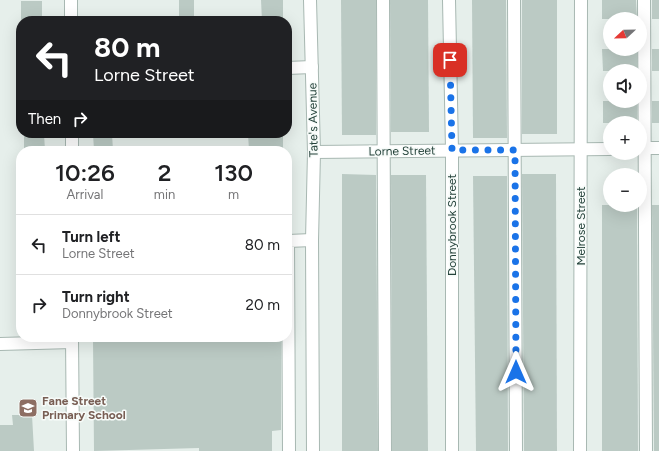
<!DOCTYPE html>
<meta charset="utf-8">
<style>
:root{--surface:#fff;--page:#f6f6f6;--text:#202124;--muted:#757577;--line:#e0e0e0}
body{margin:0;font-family:Figtree,sans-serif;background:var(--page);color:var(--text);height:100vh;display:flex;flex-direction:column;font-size:15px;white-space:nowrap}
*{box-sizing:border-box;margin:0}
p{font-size:13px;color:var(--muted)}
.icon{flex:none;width:22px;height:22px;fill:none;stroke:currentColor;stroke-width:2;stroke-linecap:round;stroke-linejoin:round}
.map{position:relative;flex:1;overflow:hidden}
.sheet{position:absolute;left:16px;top:146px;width:276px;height:196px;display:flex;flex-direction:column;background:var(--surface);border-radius:16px;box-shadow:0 4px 16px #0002}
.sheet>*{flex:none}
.banner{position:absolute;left:16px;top:16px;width:276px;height:122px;border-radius:16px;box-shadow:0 4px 16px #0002;background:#202124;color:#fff;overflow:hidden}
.needle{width:26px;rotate:248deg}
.controls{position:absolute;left:603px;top:12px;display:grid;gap:8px}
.controls a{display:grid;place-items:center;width:44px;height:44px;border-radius:50%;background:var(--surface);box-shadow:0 4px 16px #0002;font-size:20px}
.pin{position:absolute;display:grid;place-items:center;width:34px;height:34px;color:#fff;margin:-17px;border-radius:8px;box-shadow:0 2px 6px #0006}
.me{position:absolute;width:44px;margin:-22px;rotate:0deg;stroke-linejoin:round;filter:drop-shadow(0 0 3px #0008)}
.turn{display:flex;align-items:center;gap:14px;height:84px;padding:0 12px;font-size:18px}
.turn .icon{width:52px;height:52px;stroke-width:2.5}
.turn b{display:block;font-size:28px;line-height:34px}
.then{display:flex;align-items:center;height:38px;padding:0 12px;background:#0003;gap:8px;font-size:15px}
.eta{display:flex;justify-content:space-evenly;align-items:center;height:68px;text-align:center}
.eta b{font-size:24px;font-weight:600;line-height:28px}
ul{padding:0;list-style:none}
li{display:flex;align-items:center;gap:12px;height:60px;padding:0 12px;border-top:1px solid var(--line)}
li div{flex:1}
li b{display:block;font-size:15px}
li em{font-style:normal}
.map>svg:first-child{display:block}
</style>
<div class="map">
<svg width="659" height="451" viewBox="0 0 659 451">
<rect width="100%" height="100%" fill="#e6efeb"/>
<!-- building -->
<g fill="#bbcac4">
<rect x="179" y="0" width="15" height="20"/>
<polygon points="261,0 283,0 283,21 262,21"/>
<polygon points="341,0 376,0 376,135 342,135"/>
<polygon points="390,0 428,0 429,132 391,132"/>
<polygon points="472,0 506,0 507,138 473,138"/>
<rect x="522" y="0" width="35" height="134"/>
<polygon points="602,0 636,0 637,19 602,19"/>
<rect x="652" y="0" width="7" height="19"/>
<rect x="21" y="1" width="21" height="20"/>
<polygon points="602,49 637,49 637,71 603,71"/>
<rect x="652" y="49" width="7" height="22"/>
<rect x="603" y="101" width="34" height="22"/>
<rect x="652" y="101" width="7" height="22"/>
<polygon points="24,133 44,133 45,151 24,151"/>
<polygon points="93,133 112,133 113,151 94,151"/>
<polygon points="248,133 283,133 283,151 249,151"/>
<polygon points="342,174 376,175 378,451 342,451"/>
<polygon points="522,174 556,174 557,451 524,451"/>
<polygon points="391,175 426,175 428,451 392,451"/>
<polygon points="473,176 507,176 508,451 476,451"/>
<polygon points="602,205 637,205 638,451 602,451"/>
<polygon points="652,205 659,205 659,451 654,451"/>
<polygon points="204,337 281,337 281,430 272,431 272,451 199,451 199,448 94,451 93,340 204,339"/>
<polygon points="12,415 32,415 34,451 0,451 0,425 13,425"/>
</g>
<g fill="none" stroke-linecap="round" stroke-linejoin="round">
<defs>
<g id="minor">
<polyline points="71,0 71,21"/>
<polyline points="310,0 314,152 312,240 313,451"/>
<polyline points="383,0 385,451"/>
<polyline points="449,0 452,150 452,451"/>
<polyline points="514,0 516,451"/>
<polyline points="644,0 646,451"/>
<polyline points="287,68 312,67"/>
<polyline points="72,133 72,151"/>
<polyline points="640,148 659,148"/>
<polyline points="314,152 610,149"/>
<polyline points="72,337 73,451"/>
<polyline points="0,344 72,342"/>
<polyline points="289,451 288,241 312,240"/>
<polyline points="580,451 581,0"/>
</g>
</defs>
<!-- minor casing -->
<use href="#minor" stroke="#a8b8b2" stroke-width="14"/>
<!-- minor -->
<use href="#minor" stroke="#fff" stroke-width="12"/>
</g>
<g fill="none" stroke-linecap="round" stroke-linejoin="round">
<!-- route -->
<polyline stroke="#1a73e8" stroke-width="7" stroke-dasharray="0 12.6" points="450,60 452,150 515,150 516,372"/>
</g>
<!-- icons -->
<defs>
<symbol id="school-square" viewBox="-11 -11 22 22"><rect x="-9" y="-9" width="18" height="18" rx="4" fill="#8d6e63" stroke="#f7fbf9"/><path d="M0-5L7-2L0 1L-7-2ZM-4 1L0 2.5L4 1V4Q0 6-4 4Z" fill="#fff"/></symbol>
</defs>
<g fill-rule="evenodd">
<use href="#school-square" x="17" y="397" width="22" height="22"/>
</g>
<g text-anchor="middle" stroke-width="3" stroke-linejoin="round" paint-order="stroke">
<!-- street labels -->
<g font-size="12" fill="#24423a" stroke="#f7fbf9">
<text transform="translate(313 120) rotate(-91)" y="4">Tate's Avenue</text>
<text transform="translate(402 151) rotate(-1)" y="4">Lorne Street</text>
<text transform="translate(452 225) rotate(-90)" y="4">Donnybrook Street</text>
<text transform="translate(581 226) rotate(-90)" y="4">Melrose Street</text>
</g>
<!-- education labels -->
<g font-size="12" font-weight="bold" fill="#785e54" stroke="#f7fbf9" text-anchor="start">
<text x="42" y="405">Fane Street<tspan x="42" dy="14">Primary School</tspan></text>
</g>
</g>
</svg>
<div class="controls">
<a><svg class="needle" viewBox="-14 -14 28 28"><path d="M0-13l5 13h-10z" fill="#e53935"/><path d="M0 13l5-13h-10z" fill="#757577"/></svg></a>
<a><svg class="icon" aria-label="sound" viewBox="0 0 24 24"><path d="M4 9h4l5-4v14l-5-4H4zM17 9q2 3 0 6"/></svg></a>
<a>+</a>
<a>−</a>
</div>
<div class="pin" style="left:450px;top:60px;background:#d93025"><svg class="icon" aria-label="arrive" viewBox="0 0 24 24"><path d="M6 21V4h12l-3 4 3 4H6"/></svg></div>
<svg class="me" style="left:516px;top:372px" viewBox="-20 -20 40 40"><path d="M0-17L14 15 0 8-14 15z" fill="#1a73e8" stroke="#fff" stroke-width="4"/></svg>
<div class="banner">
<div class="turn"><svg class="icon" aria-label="left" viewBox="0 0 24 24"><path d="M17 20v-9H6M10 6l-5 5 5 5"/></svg><div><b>80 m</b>Lorne Street</div></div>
<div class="then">Then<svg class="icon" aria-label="right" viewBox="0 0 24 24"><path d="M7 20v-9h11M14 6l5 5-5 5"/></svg></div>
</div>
<section class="sheet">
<div class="eta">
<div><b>10:26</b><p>Arrival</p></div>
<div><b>2</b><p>min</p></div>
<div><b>130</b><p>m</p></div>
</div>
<ul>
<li><svg class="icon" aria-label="left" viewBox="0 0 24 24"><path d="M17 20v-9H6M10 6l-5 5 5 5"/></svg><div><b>Turn left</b><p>Lorne Street</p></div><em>80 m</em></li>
<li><svg class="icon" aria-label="right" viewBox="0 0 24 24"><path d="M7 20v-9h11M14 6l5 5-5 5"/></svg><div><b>Turn right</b><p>Donnybrook Street</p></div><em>20 m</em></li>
</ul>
</section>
</div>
